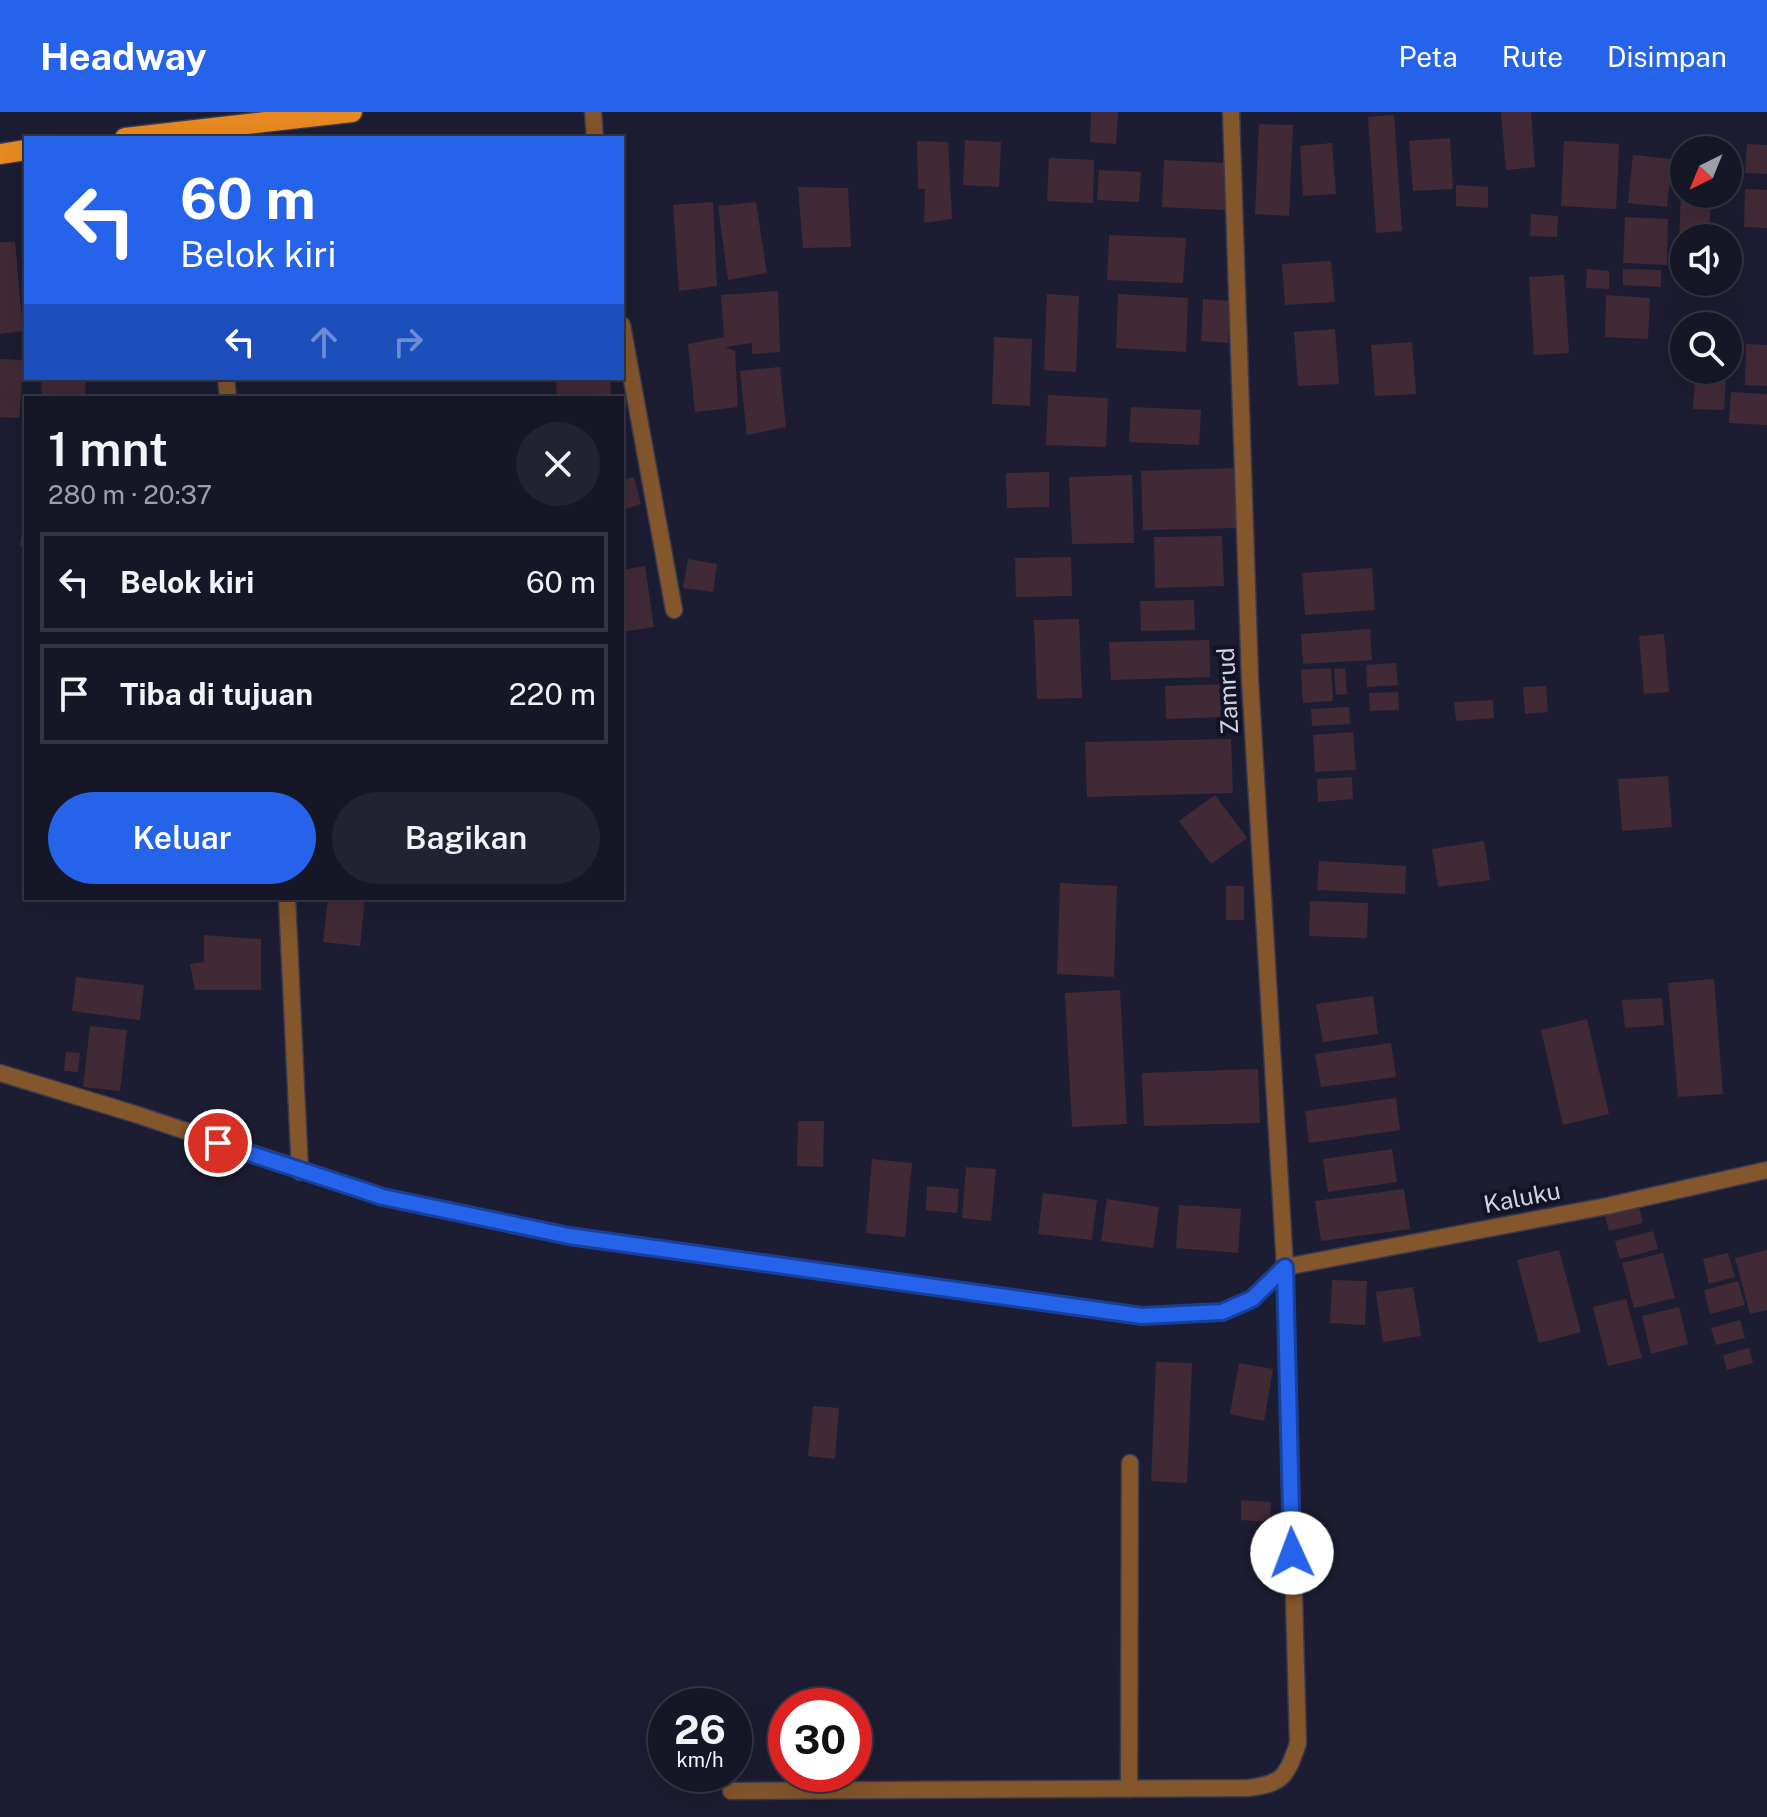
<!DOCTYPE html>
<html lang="id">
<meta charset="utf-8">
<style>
:root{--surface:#151626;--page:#222332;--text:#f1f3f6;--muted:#9d9fa7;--line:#343543;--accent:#2563eb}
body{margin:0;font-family:"Public Sans",sans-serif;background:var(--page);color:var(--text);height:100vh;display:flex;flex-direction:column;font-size:30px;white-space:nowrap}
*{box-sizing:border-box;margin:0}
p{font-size:26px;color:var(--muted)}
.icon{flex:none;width:44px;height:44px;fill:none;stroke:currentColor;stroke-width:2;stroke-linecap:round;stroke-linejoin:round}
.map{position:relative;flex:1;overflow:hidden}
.panel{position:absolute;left:24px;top:284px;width:600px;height:504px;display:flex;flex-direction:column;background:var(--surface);border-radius:0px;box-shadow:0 8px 32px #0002,0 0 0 2px var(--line)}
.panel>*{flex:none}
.guide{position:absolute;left:24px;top:24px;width:600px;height:244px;border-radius:0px;box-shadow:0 8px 32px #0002,0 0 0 2px var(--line);background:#2563eb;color:#fff;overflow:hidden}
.needle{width:52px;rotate:223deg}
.tools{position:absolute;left:1670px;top:24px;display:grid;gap:16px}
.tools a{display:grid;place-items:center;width:72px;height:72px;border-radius:50%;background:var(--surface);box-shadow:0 8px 32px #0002,0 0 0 2px var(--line);font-size:40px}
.speed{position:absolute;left:648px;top:1576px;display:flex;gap:16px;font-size:40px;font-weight:700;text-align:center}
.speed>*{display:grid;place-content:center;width:104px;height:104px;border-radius:50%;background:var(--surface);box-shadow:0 8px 32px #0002,0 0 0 2px var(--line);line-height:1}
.speed small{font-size:20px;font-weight:400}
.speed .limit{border:12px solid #d22;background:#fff;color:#111}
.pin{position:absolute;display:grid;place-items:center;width:68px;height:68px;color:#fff;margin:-34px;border:4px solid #fff;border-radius:50%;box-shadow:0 2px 8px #0007}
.me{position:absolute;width:88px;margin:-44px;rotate:358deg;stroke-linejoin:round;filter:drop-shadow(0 0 6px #0008)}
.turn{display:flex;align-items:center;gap:28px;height:168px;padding:0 24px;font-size:36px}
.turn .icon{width:104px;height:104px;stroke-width:2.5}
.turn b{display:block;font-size:56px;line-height:68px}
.lanes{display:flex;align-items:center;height:76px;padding:0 24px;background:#0003;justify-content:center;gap:40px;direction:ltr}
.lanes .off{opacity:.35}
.round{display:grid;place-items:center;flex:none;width:84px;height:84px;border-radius:42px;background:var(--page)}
.head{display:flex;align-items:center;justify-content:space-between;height:136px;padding:0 24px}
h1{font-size:48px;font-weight:600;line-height:60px}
.primary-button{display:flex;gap:16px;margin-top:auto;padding:16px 24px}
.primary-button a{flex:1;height:92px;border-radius:48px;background:var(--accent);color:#fff;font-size:32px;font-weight:600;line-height:92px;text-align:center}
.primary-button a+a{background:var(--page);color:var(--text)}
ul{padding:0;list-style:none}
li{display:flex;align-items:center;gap:24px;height:100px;margin:0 16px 12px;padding:0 8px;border:4px solid var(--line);border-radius:0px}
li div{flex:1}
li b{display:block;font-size:30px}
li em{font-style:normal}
header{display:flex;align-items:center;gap:48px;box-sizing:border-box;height:112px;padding:0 40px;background:var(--accent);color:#fff}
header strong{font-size:38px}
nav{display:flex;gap:44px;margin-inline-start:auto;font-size:28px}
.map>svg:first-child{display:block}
</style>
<header>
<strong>Headway</strong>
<nav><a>Peta</a><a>Rute</a><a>Disimpan</a></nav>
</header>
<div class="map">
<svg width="1767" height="1705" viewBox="0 0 1767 1705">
<rect width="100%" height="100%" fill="#1c1d32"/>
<!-- building -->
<g fill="#412a36">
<polygon points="1091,0 1118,0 1116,32 1090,30"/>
<polygon points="1501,0 1531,0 1535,55 1506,58"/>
<polygon points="1394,3 1402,119 1376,121 1368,5"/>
<polygon points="1259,12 1293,13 1289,104 1255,102"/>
<polygon points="1450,26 1453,77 1413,79 1409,29"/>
<polygon points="965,28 1001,30 999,75 963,73"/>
<polygon points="917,29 948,30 952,107 924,111 925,77 918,77"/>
<polygon points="1564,29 1619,32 1616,97 1561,94"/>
<polygon points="1332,31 1336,82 1303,84 1300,34"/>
<polygon points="1747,32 1767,33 1767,62 1745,61"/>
<polygon points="1633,43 1672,47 1667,95 1628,91"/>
<polygon points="1049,46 1094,48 1093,91 1047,89"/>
<polygon points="1164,48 1227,51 1225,98 1162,95"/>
<polygon points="1099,58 1141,60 1139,90 1097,88"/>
<polygon points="1456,73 1488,75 1488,96 1456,94"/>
<polygon points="798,75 848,76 851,135 803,136"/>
<polygon points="1745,77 1767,78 1767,116 1744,115"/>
<polygon points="1681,82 1711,82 1709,126 1679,127"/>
<polygon points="713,90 717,174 679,179 673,93"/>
<polygon points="756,90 767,161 728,168 718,94"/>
<polygon points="1531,102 1558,104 1557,125 1530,124"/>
<polygon points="1625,105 1668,107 1667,153 1623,151"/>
<polygon points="1109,123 1186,126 1183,171 1107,168"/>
<polygon points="0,130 15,130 23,219 0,222"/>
<polygon points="1331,149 1335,190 1285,193 1282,152"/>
<polygon points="1587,157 1609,159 1609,177 1586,176"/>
<polygon points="1623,157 1661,158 1661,175 1623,173"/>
<polygon points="1564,163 1569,241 1534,243 1529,165"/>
<polygon points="778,179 780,240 752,242 752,231 725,235 735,239 738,295 695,300 688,232 724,225 721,183"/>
<polygon points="1047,182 1079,184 1076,260 1044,258"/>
<polygon points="1118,182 1188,186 1186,240 1116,236"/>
<polygon points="1606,183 1650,186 1648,227 1605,225"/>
<polygon points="1203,187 1230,189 1228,231 1201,229"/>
<polygon points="1335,217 1339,272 1298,274 1294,220"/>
<polygon points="994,225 1032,227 1030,294 992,292"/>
<polygon points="1412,230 1416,282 1375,284 1371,233"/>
<polygon points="1746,232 1767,233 1767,274 1745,273"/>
<polygon points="0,247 24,248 19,306 0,305"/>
<polygon points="780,255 786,315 747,323 740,259"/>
<polygon points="1695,262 1726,263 1724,298 1693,297"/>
<polygon points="41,266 86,266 85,286 42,286"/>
<polygon points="556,266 610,266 611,286 557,286"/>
<polygon points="1731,280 1767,282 1767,313 1729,311"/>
<polygon points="1048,283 1108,286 1106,335 1046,333"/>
<polygon points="1131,295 1201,298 1199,333 1129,330"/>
<polygon points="1235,356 1237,416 1143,418 1141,359"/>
<polygon points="1049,360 1049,395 1007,396 1006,361"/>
<polygon points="1132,363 1134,431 1072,432 1069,365"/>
<polygon points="634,365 641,392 622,398 622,368"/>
<polygon points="24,400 26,400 26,435 20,434"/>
<polygon points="1222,424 1224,474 1155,476 1154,425"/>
<polygon points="1071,445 1072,484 1016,485 1015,446"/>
<polygon points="688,447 717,452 713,480 683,476"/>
<polygon points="645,454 654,515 622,520 622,458"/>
<polygon points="1372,456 1375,498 1305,503 1302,461"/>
<polygon points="1194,488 1195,518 1141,519 1140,489"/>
<polygon points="1079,507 1082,586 1037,587 1034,508"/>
<polygon points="1370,517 1372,548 1303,552 1301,522"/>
<polygon points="1664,522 1669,580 1644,582 1639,524"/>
<polygon points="1209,528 1210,565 1111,568 1109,530"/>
<polygon points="1396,551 1398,573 1367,575 1366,553"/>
<polygon points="1331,556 1333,589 1303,591 1301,558"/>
<polygon points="1345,556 1347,582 1336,583 1334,557"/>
<polygon points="1227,572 1228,605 1166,607 1165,574"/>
<polygon points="1546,574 1548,600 1525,602 1523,575"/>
<polygon points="1398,580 1399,598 1370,599 1369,581"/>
<polygon points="1493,588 1494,606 1456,609 1454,590"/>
<polygon points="1349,595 1350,612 1312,614 1311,597"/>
<polygon points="1353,620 1356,658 1315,660 1313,623"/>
<polygon points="1231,627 1233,681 1087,685 1085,630"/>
<polygon points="1668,664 1672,715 1622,719 1618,667"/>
<polygon points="1352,665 1353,687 1318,690 1317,667"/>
<polygon points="1215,683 1247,726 1211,752 1179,709"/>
<polygon points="1484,729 1490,768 1438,775 1432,737"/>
<polygon points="1319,749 1406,754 1405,782 1317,778"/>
<polygon points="1060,771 1117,774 1114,865 1057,862"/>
<rect x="1226" y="774" width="18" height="34"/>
<polygon points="328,786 365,786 360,834 323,830"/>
<polygon points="1310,789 1368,791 1367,826 1309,824"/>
<polygon points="204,823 261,827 261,878 195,878 190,852 204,850"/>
<polygon points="76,865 144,873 140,908 72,899"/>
<polygon points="1714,867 1723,982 1678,985 1668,871"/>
<polygon points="1120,878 1127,1012 1072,1015 1065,881"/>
<polygon points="1373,884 1378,922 1323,930 1316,892"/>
<polygon points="1662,886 1664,913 1625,916 1622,888"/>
<polygon points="1587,907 1609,1002 1563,1013 1541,918"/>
<polygon points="90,914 127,918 120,979 83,975"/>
<polygon points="1391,931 1396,965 1321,975 1315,942"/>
<polygon points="66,940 80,941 78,960 64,959"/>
<polygon points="1258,957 1260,1011 1144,1014 1142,961"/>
<polygon points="1396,986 1400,1018 1309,1031 1305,999"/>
<polygon points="798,1009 824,1009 823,1055 797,1054"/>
<polygon points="1392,1037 1397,1070 1328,1080 1323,1047"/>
<polygon points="872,1047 912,1051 905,1125 866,1121"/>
<polygon points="966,1055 996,1057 991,1109 962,1106"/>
<polygon points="927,1074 959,1077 957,1101 926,1098"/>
<polygon points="1404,1077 1410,1117 1321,1129 1315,1089"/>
<polygon points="1043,1081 1097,1088 1092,1128 1038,1122"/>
<polygon points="1107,1087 1159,1095 1153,1136 1101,1129"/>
<polygon points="1638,1092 1643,1111 1609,1119 1604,1100"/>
<polygon points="1179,1093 1241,1097 1238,1141 1176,1136"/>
<polygon points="1653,1119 1658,1137 1620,1147 1615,1129"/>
<polygon points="1559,1138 1581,1220 1539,1231 1517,1148"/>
<polygon points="1767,1138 1767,1198 1750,1202 1735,1146"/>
<polygon points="1663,1141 1675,1186 1634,1196 1622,1151"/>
<polygon points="1728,1141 1735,1165 1709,1172 1703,1147"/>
<polygon points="1332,1168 1367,1169 1365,1213 1330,1211"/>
<polygon points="1738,1169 1745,1193 1710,1202 1704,1178"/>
<polygon points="1413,1175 1421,1224 1383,1230 1376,1180"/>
<polygon points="1626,1187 1642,1246 1608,1254 1593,1195"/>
<polygon points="1679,1195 1688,1232 1651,1242 1642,1204"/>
<polygon points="1740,1208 1745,1226 1716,1233 1711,1216"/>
<polygon points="1749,1236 1753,1251 1727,1258 1723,1243"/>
<polygon points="1156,1250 1192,1251 1187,1371 1151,1369"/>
<polygon points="1239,1251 1273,1257 1264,1309 1230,1302"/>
<polygon points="813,1294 839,1296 835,1347 808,1344"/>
<polygon points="1241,1388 1271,1390 1270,1410 1241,1408"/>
</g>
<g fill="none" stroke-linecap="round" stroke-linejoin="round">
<defs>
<g id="minor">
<polyline points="593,0 595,26"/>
<polyline points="622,213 674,498"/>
<polyline points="226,266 228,286"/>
<polyline points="287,786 300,1060"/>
<polyline points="0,961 135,1002 383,1085 569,1124 1142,1204 1222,1200 1252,1187 1285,1155"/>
<polyline points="1285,1155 1607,1094 1767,1058"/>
<polyline points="1129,1677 1130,1351"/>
<path d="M731 1679 1248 1676C1283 1672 1287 1664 1298 1631L1285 1155 1250 567 1231 0"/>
</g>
<g id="primary">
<polyline points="125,26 352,0"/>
<polyline points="0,42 26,38"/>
</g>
</defs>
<!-- minor casing -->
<use href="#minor" stroke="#393a4e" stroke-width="19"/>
<!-- primary casing -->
<use href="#primary" stroke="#393a4e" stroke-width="23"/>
<!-- minor -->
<use href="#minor" stroke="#83562c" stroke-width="16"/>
<!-- primary -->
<use href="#primary" stroke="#e98a21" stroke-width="20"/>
</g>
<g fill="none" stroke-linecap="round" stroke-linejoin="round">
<defs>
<polyline id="route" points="218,1031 383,1085 569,1124 1142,1204 1222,1200 1252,1187 1285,1155 1292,1441"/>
</defs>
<!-- route casing -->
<use href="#route" stroke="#184099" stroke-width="20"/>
<!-- route -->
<use href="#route" stroke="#2563eb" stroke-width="14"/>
</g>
<g text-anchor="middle" stroke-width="8" stroke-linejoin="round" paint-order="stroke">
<!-- street labels -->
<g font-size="24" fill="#d2d3e1" stroke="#131327">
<text transform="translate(1228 579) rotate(-93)" y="8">Zamrud</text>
<text transform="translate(1522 1086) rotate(-11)" y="8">Kaluku</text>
</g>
</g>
</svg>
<div class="tools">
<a><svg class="needle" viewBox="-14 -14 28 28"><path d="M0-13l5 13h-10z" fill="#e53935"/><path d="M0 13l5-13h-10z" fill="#9d9fa7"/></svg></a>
<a><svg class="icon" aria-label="sound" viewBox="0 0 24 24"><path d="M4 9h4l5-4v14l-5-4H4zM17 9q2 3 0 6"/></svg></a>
<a><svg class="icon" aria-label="search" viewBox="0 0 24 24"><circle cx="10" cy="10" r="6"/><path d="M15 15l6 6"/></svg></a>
</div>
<div class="speed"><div>26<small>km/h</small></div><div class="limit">30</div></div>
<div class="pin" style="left:218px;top:1031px;background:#d93025"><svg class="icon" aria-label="arrive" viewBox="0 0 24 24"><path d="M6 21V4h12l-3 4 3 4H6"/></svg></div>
<svg class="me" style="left:1292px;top:1441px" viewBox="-20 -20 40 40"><circle r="19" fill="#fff"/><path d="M0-13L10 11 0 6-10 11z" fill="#2563eb"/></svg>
<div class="guide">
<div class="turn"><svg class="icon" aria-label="left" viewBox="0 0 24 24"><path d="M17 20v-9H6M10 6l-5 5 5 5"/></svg><div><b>60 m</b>Belok kiri</div></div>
<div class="lanes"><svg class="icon" aria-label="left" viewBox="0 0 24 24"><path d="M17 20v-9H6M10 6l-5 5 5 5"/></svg><svg class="icon off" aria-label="ahead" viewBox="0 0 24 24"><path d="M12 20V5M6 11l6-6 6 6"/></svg><svg class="icon off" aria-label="right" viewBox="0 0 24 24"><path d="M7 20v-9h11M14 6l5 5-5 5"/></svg></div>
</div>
<section class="panel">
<div class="head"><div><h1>1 mnt</h1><p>280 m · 20:37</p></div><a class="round"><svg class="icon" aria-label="close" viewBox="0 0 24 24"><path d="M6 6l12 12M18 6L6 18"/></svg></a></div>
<ul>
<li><svg class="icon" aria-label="left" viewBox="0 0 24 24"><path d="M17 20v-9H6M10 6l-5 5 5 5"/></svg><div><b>Belok kiri</b></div><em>60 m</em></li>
<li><svg class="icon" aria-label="arrive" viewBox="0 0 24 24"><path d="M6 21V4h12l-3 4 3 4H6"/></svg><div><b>Tiba di tujuan</b></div><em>220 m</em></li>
</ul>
<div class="primary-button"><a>Keluar</a><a>Bagikan</a></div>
</section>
</div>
